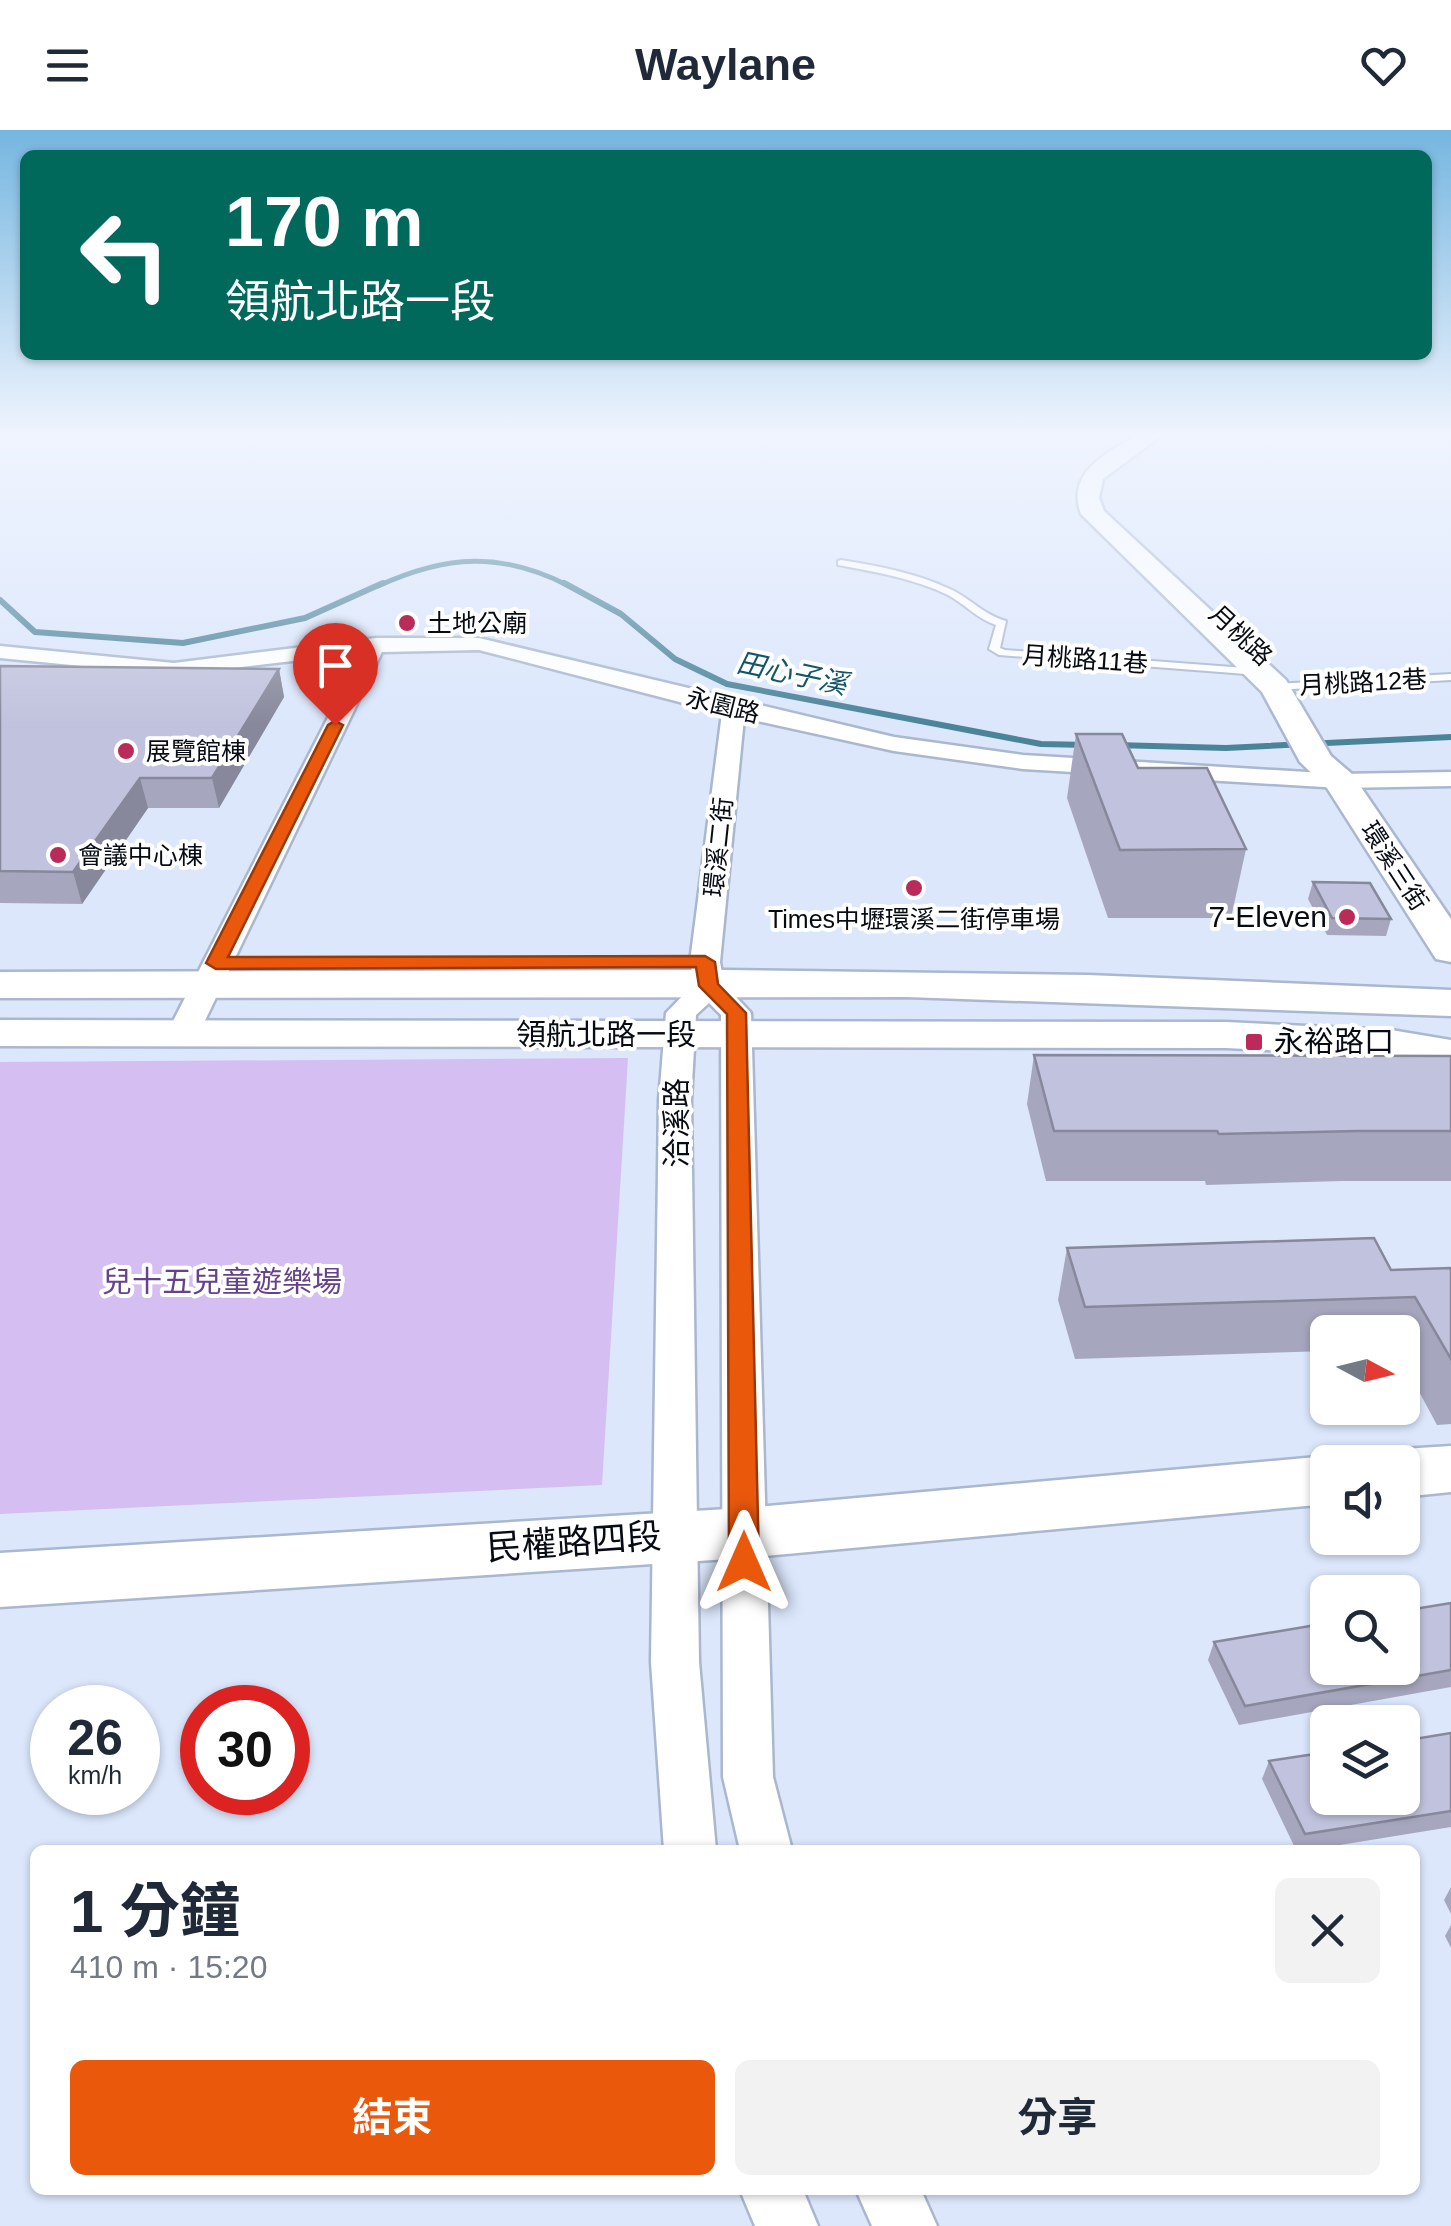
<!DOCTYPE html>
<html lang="zh-TW">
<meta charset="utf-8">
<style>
:root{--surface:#fff;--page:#f2f2f3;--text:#1f2937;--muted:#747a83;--accent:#ea580c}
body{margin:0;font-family:Arial,"Noto Sans TC",sans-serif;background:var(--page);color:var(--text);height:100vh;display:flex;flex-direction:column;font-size:38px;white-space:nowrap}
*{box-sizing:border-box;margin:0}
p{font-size:32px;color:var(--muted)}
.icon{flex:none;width:55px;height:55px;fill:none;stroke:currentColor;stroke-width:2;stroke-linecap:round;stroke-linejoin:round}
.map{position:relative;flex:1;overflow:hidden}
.side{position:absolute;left:30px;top:1715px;width:1390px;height:350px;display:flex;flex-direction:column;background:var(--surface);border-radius:15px;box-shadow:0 2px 8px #0004}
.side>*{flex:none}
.top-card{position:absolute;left:20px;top:20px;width:1412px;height:210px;border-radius:15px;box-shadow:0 2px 8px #0004;background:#00695c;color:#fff;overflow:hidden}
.needle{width:65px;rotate:97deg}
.buttons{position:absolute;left:1310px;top:1185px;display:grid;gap:20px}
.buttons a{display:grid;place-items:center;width:110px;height:110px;border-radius:15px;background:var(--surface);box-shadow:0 2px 8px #0004;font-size:50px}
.speed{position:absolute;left:30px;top:1555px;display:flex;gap:20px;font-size:50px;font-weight:700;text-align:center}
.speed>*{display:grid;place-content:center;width:130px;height:130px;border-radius:50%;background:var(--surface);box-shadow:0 2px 8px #0004;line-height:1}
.speed small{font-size:25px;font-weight:400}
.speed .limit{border:15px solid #d22;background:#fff;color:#111}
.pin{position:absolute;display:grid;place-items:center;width:85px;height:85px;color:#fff;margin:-102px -42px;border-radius:50% 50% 50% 0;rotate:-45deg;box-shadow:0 0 10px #0007}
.pin .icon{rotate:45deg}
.me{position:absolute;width:110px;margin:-55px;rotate:0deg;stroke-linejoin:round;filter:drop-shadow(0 0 8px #0008)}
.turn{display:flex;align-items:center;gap:35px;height:210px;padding:0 40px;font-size:45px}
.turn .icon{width:130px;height:130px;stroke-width:2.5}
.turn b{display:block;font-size:70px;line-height:85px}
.round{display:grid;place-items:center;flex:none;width:105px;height:105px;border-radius:15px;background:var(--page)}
.head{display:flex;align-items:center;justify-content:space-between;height:170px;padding:0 40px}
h1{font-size:60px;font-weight:700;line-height:75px}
.action{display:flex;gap:20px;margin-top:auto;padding:20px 40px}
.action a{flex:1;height:115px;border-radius:15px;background:var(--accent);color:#fff;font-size:40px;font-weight:700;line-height:115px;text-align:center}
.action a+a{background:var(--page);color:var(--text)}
header{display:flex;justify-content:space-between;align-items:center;height:130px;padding:0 40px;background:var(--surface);font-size:45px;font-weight:700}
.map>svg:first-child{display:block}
</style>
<header><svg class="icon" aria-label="menu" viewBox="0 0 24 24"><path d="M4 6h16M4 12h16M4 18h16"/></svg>Waylane<svg class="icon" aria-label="heart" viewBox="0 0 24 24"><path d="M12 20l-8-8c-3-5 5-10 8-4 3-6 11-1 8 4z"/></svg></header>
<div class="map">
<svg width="1451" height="2096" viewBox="0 0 1451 2096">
<rect width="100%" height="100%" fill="#dce7fc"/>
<!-- green -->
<polygon fill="#d5bef1" points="628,928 602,1355 0,1384 0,932"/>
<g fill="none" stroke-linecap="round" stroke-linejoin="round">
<!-- stream-far1 -->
<path stroke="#4b8499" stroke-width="5" d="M378 456C446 425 501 421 569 456"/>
<!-- stream -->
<g stroke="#4b8499" stroke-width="6">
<polyline points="564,453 621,484 675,529 727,554 1041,614 1088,615"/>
<polyline points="0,470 35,502 183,513 305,488 383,453"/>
<polyline points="1115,615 1226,618 1451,607"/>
</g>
<defs>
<g id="lane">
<path d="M841 430C878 436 916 443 950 459 970 468 984 485 1006 491L1000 518 1005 520 1259 539 1264 542 1259 545 999 525 989 519 996 495C977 489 965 474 948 465 913 448 875 442 838 435V431Z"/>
<polygon points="1451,544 1451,550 1275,560 1270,557 1275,554"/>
</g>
<g id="street">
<polygon points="376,508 479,508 894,607 1023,625 1340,644 1451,642 1451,656 1340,658 1023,639 894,621 744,588 720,832 724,854 751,883 773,1647 792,1720 740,1720 723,1647 721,885 709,873 696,885 691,970 699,1532 716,1720 664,1720 651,1532 659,970 666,883 694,854 690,832 722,583 479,520 382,522 199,903 183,912 167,903 361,523 174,545 0,528 0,516 174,533"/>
<polygon points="740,2060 803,2060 818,2096 755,2096"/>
<polygon points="856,2060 921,2060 937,2096 872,2096"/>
</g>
<g id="secondary">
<path d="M1141 302H1166L1103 349 1099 368 1104 381 1286 550 1331 626 1352 644 1451 789V832L1436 829 1327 658 1300 632 1262 562 1081 384C1065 340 1110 323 1141 302Z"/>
<polygon points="726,840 1088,845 1451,860 1451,886 907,867 0,868 0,842"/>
<polygon points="0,890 1226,892 1391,900 1451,910 1451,938 1391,926 1226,918 0,916"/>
<polygon points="1451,1316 1451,1362 1402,1367 1402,1332 1377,1332 1380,1326 1402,1319"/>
<polygon points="1328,1326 1348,1332 1328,1332 1328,1374 744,1428 0,1477 0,1423 744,1378"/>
</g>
</defs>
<!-- lane casing -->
<use href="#lane" stroke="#aab7cf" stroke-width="4"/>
<!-- street casing -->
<use href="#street" stroke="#aab7cf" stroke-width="5"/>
<!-- secondary casing -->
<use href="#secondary" stroke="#aab7cf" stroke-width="5"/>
<!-- lane -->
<use href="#lane" fill="#fff" fill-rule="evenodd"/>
<!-- street -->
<use href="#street" fill="#fff" fill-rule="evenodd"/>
<!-- secondary -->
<use href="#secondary" fill="#fff" fill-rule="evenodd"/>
</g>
<!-- wall -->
<g fill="#a6a7be">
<polygon points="0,536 279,539 284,567 219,678 148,678 82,774 0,773"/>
<polygon points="1076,604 1138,638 1246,719 1231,788 1108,788 1067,668"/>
<polygon points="1313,752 1391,789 1386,806 1327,805 1308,769"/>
<polygon points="1034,925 1451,926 1451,1051 1342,1051 1206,1055 1205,1051 1046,1051 1027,974"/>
<polygon points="1067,1118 1391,1140 1451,1138 1451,1294 1437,1295 1402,1230 1402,1202 1328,1202 1328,1221 1075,1229 1058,1170"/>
<polygon points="1451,1473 1451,1557 1239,1595 1208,1530 1214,1512"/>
<polygon points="1451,1603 1451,1697 1309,1720 1296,1720 1262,1649 1269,1631"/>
<polygon points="1451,1757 1451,1784 1444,1770"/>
<polygon points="1451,1795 1451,1818 1445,1806"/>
</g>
<!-- shaded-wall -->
<g fill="#87889b">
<polygon points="279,539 284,567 219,678 212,648"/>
<polygon points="140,648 148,678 82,774 73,742"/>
</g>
<!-- building -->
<g fill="#c1c2dd" stroke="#87889b" stroke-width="2.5">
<polygon points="0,536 279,539 212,648 140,648 73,742 0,741"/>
<polygon points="1076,604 1122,604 1138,638 1207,638 1246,719 1120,720"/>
<polygon points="1313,752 1370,753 1391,789 1332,788"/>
<polygon points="1034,925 1451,926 1451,1001 1357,1001 1219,1004 1217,1001 1054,1001"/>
<polygon points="1374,1108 1391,1140 1451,1138 1451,1229 1415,1167 1085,1177 1067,1118"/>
<polygon points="1451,1473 1451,1540 1245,1576 1214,1512 1328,1493 1328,1538 1402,1538 1402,1481"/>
<polygon points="1451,1603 1451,1681 1305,1704 1269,1631 1328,1622 1328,1668 1402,1668 1402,1611"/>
</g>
<!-- sky -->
<linearGradient id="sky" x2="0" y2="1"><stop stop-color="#75b6e0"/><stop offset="0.51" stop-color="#eff4fe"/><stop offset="1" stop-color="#eff4fe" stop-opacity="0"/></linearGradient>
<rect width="1451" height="595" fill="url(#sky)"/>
<!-- route -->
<polygon fill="#ea580c" stroke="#983908" stroke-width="2.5" points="335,591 343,595 228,827 705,826 715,832 718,854 746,883 759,1432 754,1440 734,1440 729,1432 727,884 699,856 696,837 216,839 206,833 328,595"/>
<!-- markers -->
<g fill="#ba2b59" stroke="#fff" stroke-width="4">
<circle cx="407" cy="493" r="10"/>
<circle cx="126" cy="621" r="10"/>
<circle cx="58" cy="725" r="10"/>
<circle cx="914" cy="758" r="10"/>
<circle cx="1347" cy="787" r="10"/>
<rect x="1244" y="902" width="20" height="20" rx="5"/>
</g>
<g text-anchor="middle" stroke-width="8" stroke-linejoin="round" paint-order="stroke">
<!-- far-poi labels -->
<g font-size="25" fill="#070b13" stroke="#fff" text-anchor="start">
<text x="427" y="502">土地公廟</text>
<text x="146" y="630">展覽館棟</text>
<text x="78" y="734">會議中心棟</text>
<text x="914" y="798" text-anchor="middle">Times中壢環溪二街停車場</text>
</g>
<!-- far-street labels -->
<g font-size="25" fill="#070b13" stroke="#fff">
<text transform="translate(1241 505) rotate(43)" y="9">月桃路</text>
<text transform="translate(1085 529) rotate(4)" y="9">月桃路11巷</text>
<text transform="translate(1363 552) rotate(-3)" y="9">月桃路12巷</text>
<text transform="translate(723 575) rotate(14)" y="9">永園路</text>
<text transform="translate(718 717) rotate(-84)" y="9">環溪二街</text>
<text transform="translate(1395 736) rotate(57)" y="9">環溪三街</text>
</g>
<!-- far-water labels -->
<g font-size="28" font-style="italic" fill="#135669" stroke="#fff">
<text transform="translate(792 543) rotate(12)" y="10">田心子溪</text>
</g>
<!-- poi labels -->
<g font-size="30" fill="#070b13" stroke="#fff" text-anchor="end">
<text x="1327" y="797">7-Eleven</text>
<text x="1274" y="922" text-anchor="start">永裕路口</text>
</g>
<!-- street labels -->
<g font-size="30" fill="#070b13" stroke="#fff">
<text x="606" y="915">領航北路一段</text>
<text transform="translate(677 993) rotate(-90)" y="10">洽溪路</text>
</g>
<!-- park labels -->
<g font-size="30" fill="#654289" stroke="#fff">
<text x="222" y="1162">兒十五兒童遊樂場</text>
</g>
<!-- near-street labels -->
<g font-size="35" fill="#070b13" stroke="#fff">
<text transform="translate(574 1412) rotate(-4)" y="12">民權路四段</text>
</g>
</g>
</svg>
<div class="buttons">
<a><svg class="needle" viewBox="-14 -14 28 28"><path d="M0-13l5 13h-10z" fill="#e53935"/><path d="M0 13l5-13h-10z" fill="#747a83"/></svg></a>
<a><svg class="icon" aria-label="sound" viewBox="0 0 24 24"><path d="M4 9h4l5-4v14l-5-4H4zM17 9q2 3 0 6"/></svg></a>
<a><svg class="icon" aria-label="search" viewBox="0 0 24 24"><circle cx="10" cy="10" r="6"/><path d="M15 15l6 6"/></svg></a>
<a><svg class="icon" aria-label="layers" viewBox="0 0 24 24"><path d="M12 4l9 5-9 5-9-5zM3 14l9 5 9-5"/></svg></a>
</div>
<div class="speed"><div>26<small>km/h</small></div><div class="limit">30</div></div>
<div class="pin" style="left:335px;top:595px;background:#d93025"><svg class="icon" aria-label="arrive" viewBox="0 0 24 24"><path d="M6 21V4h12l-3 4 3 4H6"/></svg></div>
<svg class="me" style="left:744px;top:1432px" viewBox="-20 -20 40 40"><path d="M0-17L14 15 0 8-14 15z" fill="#ea580c" stroke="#fff" stroke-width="4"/></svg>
<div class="top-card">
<div class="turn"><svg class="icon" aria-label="left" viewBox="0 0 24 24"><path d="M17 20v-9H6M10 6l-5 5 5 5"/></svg><div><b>170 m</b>領航北路一段</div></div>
</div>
<section class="side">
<div class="head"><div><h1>1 分鐘</h1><p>410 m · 15:20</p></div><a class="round"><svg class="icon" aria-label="close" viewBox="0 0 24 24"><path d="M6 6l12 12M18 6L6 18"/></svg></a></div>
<div class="action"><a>結束</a><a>分享</a></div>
</section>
</div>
